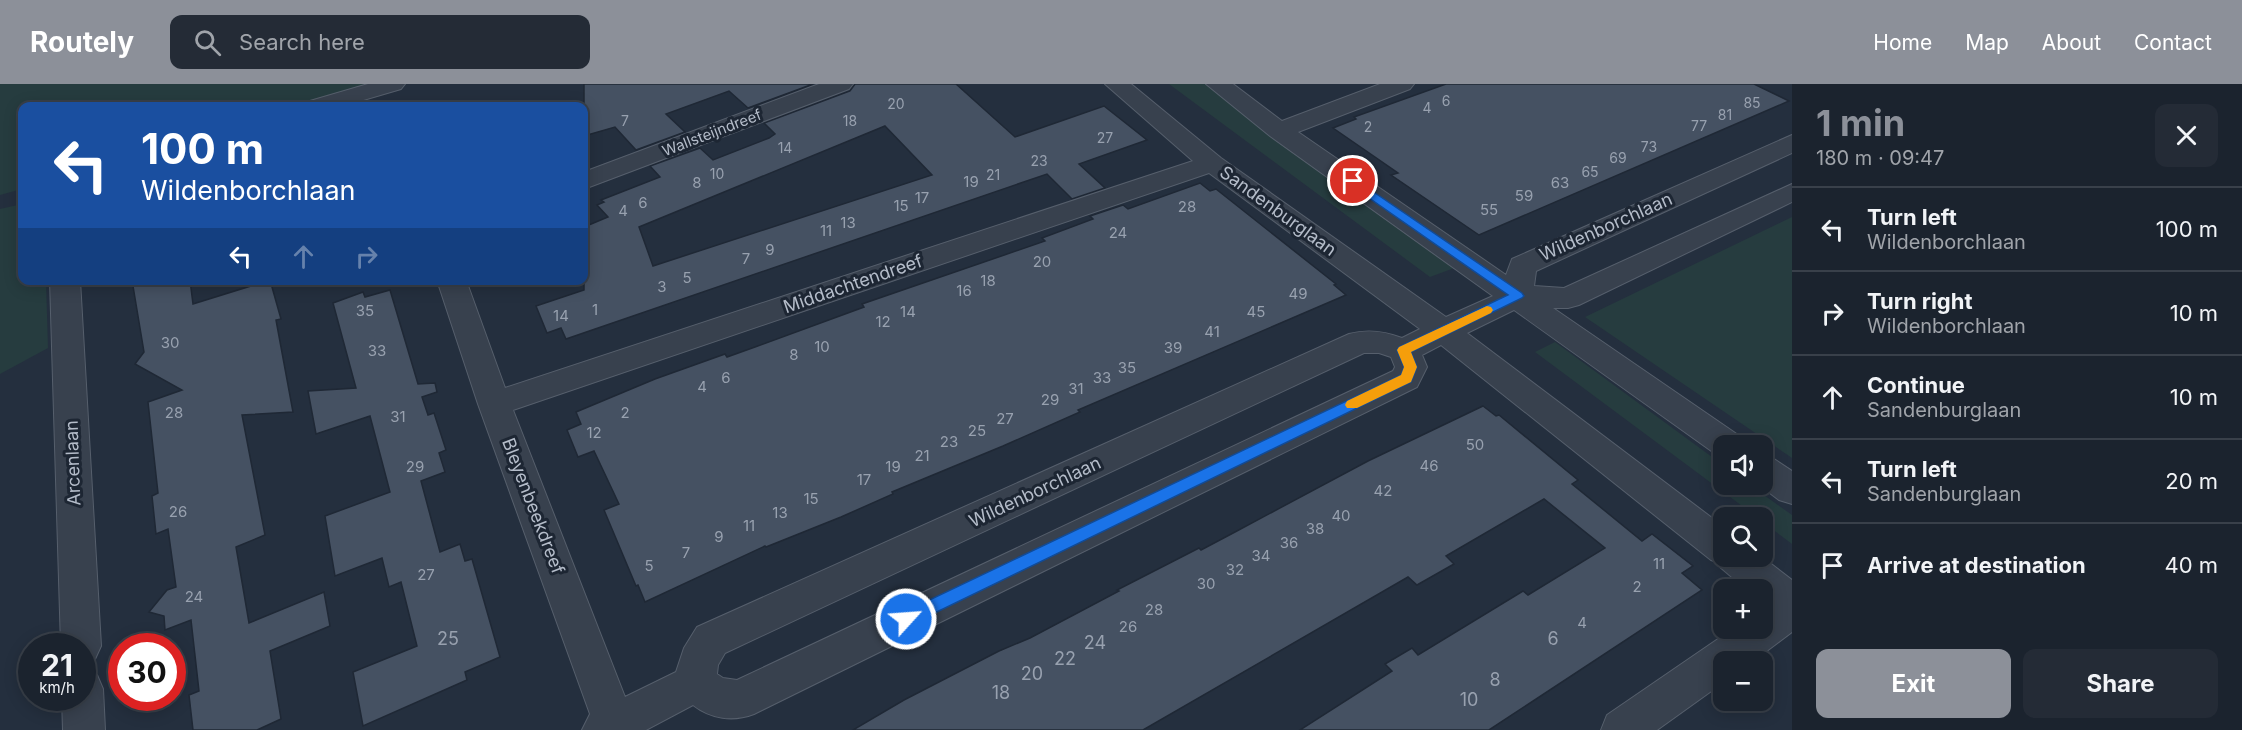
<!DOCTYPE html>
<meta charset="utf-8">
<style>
:root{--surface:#1b232e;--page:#242b36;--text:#f1f3f6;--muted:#a0a4aa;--line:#39404a;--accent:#8c9099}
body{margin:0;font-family:Inter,sans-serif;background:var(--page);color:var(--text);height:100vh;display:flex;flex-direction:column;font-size:22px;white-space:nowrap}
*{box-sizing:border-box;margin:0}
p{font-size:20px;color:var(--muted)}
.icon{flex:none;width:33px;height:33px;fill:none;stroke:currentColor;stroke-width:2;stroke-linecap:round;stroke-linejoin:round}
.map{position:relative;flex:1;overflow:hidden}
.sheet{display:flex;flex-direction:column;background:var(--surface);width:450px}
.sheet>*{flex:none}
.hud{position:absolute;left:18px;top:18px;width:570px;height:183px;border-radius:12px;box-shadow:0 3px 15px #0003,0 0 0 2px var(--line);background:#1a4fa0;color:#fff;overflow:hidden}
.controls{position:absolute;left:1713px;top:351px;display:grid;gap:12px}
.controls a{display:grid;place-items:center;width:60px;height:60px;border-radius:12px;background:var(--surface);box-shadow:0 3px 15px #0003,0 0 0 2px var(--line);font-size:30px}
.speed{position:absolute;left:18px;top:549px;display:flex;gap:12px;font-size:30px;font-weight:700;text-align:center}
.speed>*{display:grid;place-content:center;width:78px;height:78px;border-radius:50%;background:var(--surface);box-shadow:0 3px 15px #0003,0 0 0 2px var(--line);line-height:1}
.speed small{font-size:15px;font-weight:400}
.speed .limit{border:9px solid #d22;background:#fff;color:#111}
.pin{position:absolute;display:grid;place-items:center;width:51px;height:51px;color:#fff;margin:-26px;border:3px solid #fff;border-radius:50%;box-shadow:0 2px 6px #0007}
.me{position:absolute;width:66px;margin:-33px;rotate:64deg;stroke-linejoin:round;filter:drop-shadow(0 0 4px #0008)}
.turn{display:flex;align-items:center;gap:21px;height:126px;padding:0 24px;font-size:27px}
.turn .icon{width:78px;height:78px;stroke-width:2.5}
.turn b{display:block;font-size:42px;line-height:51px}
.lanes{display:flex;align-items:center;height:57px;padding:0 24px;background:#0003;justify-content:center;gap:30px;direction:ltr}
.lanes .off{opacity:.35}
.round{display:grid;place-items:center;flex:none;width:63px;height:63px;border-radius:12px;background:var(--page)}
.overview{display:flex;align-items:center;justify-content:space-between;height:102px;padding:0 24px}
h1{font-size:36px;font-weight:700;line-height:45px;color:var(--accent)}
.button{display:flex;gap:12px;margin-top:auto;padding:12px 24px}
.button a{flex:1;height:69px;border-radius:12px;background:var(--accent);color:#fff;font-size:24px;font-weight:700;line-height:69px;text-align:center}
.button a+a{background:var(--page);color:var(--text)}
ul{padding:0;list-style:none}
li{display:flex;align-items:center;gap:18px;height:84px;padding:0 24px;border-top:2px solid var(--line)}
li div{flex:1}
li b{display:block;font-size:22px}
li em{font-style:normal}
header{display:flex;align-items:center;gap:36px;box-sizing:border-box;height:84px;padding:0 30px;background:var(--accent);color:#fff}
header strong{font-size:28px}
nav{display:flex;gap:33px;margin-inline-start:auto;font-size:21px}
.search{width:420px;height:54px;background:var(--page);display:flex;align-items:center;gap:15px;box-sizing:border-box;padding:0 21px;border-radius:12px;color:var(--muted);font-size:22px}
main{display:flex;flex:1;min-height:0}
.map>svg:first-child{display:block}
</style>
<header>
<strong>Routely</strong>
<div class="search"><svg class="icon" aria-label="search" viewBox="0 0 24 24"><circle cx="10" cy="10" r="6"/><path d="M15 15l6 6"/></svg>Search here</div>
<nav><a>Home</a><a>Map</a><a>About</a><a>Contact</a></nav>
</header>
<main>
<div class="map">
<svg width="1792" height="646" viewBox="0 0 1792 646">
<rect width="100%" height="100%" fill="#242f3e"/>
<!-- green -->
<g fill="#263c3f">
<polygon points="0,0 368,0 296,22 22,22 22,105 0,111"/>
<polygon points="1169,0 1215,0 1465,180 1430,193"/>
<polygon points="22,120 22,196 46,197 48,264 0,290 0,125"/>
<polygon points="1792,133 1792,374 1585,233"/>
<polygon points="1555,258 1723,381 1724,400 1750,401 1792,431 1792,460 1763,438 1762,434 1757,433 1535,268"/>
</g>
<!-- building -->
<g fill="#455162" stroke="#1f2835" stroke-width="1.5" fill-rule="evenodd">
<polygon points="584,0 813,0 748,24 729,7 666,30 685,48 636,66 615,43 584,52"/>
<path d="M855 0H956L1015 53 1104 22 1147 56 1079 80 1105 104 1072 115 1047 90 566 255 561 244 547 249 536 222 584 206V143L608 133 597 121 604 118 601 116 660 93 650 82 700 64 713 76 769 54 775 50 764 39 850 7ZM885 42 932 91 653 182 639 143Z"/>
<polygon points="1446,0 1754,0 1789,17 1479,151 1391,91 1398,89 1333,44 1356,35 1354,33"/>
<polygon points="1200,99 1210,107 1216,105 1336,200 1334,201 1346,211 1078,326 1080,328 1003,362 892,408 893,410 841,433 766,463 765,462 645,518 638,501 636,502 604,426 619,420 594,367 578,373 567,346 581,340 576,328 655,295 725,270 727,273 755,263 864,223 862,220 1045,157 1042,154 1093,135 1090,132 1123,121 1128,125"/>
<polygon points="132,196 190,196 193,220 270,196 281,235 276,236 293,328 242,331 265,451 236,463 249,539 324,508 330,542 270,567 281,635 257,646 193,646 189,611 199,607 191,536 165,546 164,532 149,528 167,506 176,503 168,445 156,450 152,412 158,409 148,318 182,306 135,280 144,268"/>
<polygon points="390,206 418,300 435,299 437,308 422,313 428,331 434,329 446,366 439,369 445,388 421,397 440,468 460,460 465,477 472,475 500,573 465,588 467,596 363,642 353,588 417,562 401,498 389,503 382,474 335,492 325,432 390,408 370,332 316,350 308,307 356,304 333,219 363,208 365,213"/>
<polygon points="1483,322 1496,332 1499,331 1578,396 1572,400 1642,457 1652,450 1693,482 1682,489 1702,506 1489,646 1300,646 1392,587 1385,580 1412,564 1418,571 1523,507 1528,511 1605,464 1544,415 1446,472 1454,480 1417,501 1408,493 1143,646 853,646 904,616 999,567 1030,554 1119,507 1117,506 1199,464 1201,466 1235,448 1368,377"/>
</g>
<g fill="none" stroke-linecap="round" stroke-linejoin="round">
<defs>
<g id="street">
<polygon points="368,0 405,0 401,5 343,22 307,22 310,17"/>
<polygon points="819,0 853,0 849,5 584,105 584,88"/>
<path d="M1105 0H1131L1221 74 1446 233 1493 212 1270 52 1206 0H1233L1282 37 1380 0H1414L1410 5 1298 48 1506 191 1512 175 1792 51V69L1536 187 1534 202 1564 204 1792 100V118L1579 221 1568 224H1553L1741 353 1746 362H1724V374L1717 371 1514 226 1467 249 1724 443V472H1761L1792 496V548L1752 578H1724V598L1657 646H1601L1607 631 1734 544H1762V525L1767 522 1762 518V506H1747L1720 483 1717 478 1711 476 1441 261 1422 271 1427 283 1417 303 754 630C733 638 711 635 693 621L646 646H582L590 630 478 320 437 196H466L505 304 1193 77ZM1209 89 1420 245 1402 254C1384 247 1368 245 1349 250L697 543 684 564 676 588 625 613 513 326ZM1364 269H1379L1391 273 1395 283 1393 287 737 596 723 594 717 590 718 581 725 569Z"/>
<polygon points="50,196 80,196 101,562 95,575 82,580 82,562 61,562"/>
<polygon points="1762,371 1774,375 1792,387 1792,420 1779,416 1758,400 1762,400"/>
<polygon points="82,586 97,591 103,605 105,646 63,646 62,614 82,614"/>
</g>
</defs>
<!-- street casing -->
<use href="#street" stroke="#565f6c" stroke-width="2"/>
<!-- street -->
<use href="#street" fill="#38414e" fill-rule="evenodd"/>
</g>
<!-- route -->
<polygon fill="#1a73e8" stroke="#114b97" stroke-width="1.5" points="1353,94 1522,209 1524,212 1522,214 1411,268 1417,283 1411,298 912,540 906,542 900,540 898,535 900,530 1401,291 1404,283 1397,266 1399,263 1508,211 1349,100 1347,97"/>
<!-- slow -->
<polygon fill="#f59e0b" points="1487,222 1491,223 1493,226 1491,229 1411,268 1417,283 1411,298 1357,324 1347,324 1345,321 1347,317 1401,291 1404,283 1397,266 1399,263"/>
<g text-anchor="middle" stroke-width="6" stroke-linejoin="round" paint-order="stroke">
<!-- far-number labels -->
<g font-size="14" fill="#98a1af">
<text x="1446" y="22">6</text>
<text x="1752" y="24">85</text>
<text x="896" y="25">20</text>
<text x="1427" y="29">4</text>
<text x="1725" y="36">81</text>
<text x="625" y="42">7</text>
<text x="850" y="42">18</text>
<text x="1699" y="47">77</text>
<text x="1368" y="48">2</text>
<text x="1105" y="59">27</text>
<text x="1649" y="68">73</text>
<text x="785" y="69">14</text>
<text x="1618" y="79">69</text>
<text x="1039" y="82">23</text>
<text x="1590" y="93">65</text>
<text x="717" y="95">10</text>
<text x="993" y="96">21</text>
</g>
<!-- far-street labels -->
<g font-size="15" fill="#b4bcc9" stroke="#1d2633">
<text transform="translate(712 49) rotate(-21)" y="5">Wallsteijndreef</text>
</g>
<!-- number labels -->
<g font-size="15" fill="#98a1af">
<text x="971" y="103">19</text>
<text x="697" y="104">8</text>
<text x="1560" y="104">63</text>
<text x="1524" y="117">59</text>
<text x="922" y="119">17</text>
<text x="643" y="124">6</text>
<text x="901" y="127">15</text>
<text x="1187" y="128">28</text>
<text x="1489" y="131">55</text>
<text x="623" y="132">4</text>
<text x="848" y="144">13</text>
<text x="826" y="152">11</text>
<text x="1118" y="154">24</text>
<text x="770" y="171">9</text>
<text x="746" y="180">7</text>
<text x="1042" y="183">20</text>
<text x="687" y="199">5</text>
<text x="988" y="202">18</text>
<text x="662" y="208">3</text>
<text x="964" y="212">16</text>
<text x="1298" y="215">49</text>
<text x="595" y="231">1</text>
<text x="365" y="232">35</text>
<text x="908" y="233">14</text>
<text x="1256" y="233">45</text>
<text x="561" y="237">14</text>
<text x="883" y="243">12</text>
<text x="1212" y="253">41</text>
<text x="170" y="264">30</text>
<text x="822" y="268">10</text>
<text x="1173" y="269">39</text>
<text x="377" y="272">33</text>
<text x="794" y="276">8</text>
<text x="1127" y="289">35</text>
<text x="726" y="299">6</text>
<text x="1102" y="299">33</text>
<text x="702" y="308">4</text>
<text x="1076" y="310">31</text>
<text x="1050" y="321">29</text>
<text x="174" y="334">28</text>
<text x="625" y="334">2</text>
<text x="398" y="338">31</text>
<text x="1005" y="340">27</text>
<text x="977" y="352">25</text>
<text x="594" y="354">12</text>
<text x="949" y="363">23</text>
<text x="1475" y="366">50</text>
<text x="922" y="377">21</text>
<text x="1429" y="387">46</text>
<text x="415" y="388">29</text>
<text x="893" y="388">19</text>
<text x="864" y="401">17</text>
<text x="1383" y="412">42</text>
<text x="811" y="420">15</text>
<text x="178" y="433">26</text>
<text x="780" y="434">13</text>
<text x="1341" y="437">40</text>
<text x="749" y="447">11</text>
<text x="1315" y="450">38</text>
<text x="719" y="458">9</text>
<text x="1289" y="464">36</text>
<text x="686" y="474">7</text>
<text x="1261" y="477">34</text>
<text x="1659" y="485">11</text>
<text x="649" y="487">5</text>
<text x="1235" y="491">32</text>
<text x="426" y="496">27</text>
<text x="1206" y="505">30</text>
<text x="1637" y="508">2</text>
<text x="194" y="518">24</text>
<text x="1154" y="531">28</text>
<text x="1582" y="544">4</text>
<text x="1128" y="548">26</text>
</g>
<!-- street labels -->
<g font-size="18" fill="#b4bcc9" stroke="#1d2633">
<text transform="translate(1278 127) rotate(36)" y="6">Sandenburglaan</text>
<text transform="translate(1606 143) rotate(-24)" y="6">Wildenborchlaan</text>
<text transform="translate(853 200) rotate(-19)" y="6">Middachtendreef</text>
<text transform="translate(73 379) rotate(-92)" y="6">Arcenlaan</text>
<text transform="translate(1035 408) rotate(-25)" y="6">Wildenborchlaan</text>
<text transform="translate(533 422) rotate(69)" y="6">Bleyenbeekdreef</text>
</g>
<!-- near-number labels -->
<g font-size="18" fill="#98a1af">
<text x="448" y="561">25</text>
<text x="1553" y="561">6</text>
<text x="1095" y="565">24</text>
<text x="1065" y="581">22</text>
<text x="1032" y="596">20</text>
<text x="1495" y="602">8</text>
<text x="1001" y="615">18</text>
<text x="1469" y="622">10</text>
</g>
</g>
</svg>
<div class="controls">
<a><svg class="icon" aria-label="sound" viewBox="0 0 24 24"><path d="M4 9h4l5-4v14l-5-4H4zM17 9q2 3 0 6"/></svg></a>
<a><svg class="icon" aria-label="search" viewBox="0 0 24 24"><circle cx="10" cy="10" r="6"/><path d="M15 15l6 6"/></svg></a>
<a>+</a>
<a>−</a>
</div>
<div class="speed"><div>21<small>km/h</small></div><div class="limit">30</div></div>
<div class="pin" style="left:1353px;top:97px;background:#d93025"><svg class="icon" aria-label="arrive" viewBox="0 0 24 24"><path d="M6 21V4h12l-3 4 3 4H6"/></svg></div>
<svg class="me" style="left:906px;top:535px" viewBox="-20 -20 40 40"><circle r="17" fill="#1a73e8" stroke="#fff" stroke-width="3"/><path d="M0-11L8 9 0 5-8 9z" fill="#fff"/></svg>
<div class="hud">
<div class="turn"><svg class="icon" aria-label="left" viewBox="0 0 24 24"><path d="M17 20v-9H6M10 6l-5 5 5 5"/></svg><div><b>100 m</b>Wildenborchlaan</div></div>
<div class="lanes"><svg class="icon" aria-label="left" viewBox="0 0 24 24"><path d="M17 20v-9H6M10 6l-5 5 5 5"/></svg><svg class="icon off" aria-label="ahead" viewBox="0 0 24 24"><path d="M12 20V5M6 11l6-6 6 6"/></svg><svg class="icon off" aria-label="right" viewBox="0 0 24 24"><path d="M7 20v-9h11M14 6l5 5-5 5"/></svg></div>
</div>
</div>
<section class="sheet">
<div class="overview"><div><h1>1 min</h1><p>180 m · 09:47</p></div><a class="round"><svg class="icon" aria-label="close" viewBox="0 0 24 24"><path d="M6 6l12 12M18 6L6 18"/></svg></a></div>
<ul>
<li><svg class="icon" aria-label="left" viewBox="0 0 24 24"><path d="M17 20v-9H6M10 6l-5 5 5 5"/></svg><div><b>Turn left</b><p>Wildenborchlaan</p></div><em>100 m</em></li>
<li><svg class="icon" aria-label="right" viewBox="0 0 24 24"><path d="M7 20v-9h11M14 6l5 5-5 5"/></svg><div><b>Turn right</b><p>Wildenborchlaan</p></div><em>10 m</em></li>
<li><svg class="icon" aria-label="ahead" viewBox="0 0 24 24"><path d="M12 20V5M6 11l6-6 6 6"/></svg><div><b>Continue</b><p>Sandenburglaan</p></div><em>10 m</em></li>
<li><svg class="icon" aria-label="left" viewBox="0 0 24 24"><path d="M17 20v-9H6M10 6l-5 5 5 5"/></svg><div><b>Turn left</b><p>Sandenburglaan</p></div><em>20 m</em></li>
<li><svg class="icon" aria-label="arrive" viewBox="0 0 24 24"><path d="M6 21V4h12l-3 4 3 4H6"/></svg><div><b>Arrive at destination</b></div><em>40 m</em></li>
</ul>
<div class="button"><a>Exit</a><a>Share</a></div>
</section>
</main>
